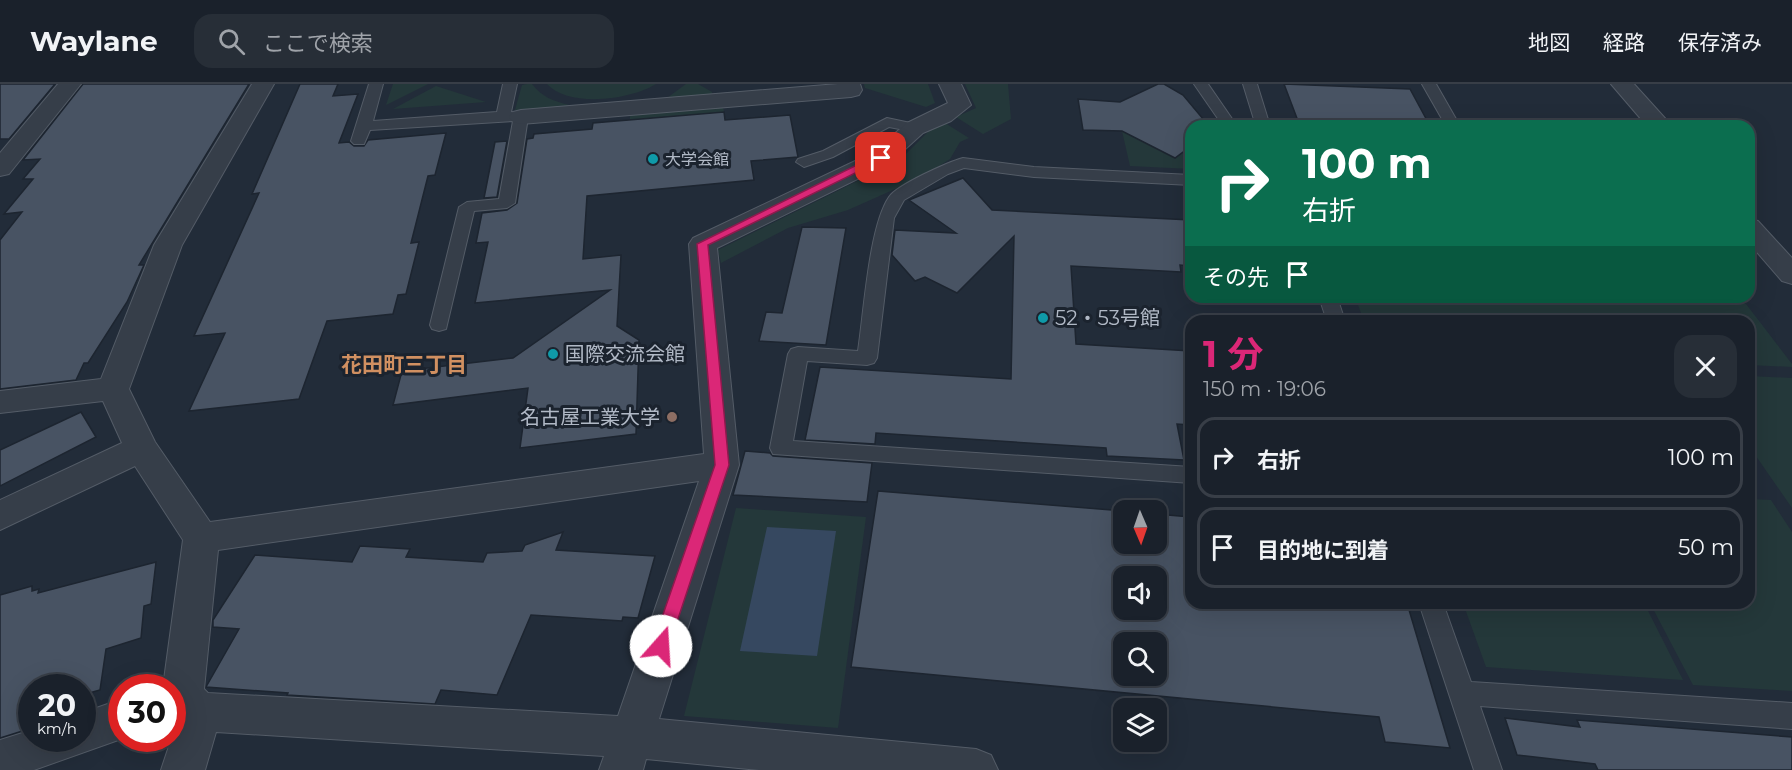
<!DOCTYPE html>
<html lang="ja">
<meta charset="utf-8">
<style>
:root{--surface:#1a212b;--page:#272e37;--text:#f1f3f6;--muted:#9fa3a9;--line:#383e47;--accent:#db2777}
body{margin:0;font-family:Montserrat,"Noto Sans JP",sans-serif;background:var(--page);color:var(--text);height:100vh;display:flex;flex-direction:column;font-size:22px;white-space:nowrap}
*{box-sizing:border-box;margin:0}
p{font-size:20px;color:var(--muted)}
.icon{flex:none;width:33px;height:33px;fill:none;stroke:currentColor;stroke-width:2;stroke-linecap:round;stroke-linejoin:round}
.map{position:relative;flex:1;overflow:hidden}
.details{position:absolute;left:1185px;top:231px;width:570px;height:294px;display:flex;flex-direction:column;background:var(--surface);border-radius:18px;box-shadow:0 6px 24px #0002,0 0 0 2px var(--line)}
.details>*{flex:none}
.banner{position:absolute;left:1185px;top:36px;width:570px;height:183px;border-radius:18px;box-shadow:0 6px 24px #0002,0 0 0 2px var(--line);background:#0b6e4f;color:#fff;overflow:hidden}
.needle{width:39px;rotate:178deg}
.buttons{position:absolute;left:1113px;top:416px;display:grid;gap:12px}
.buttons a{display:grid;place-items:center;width:54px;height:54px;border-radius:12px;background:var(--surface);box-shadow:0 6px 24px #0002,0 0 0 2px var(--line);font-size:30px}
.speed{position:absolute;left:18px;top:590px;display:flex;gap:12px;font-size:30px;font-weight:700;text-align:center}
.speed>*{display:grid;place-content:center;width:78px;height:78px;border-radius:50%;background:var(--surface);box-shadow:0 6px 24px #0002,0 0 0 2px var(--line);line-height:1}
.speed small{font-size:15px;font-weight:400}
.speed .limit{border:9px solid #d22;background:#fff;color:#111}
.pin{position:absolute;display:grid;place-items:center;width:51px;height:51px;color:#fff;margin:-26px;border-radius:12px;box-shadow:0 3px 9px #0006}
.me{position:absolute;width:66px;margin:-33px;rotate:19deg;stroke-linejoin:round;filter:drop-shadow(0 0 4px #0008)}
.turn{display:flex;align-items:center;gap:21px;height:126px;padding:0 18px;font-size:27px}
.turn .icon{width:78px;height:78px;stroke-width:2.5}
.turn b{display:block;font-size:42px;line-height:51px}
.then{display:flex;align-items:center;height:57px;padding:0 18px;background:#0003;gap:12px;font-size:22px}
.round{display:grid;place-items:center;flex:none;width:63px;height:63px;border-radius:18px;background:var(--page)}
.headline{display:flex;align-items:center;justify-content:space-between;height:102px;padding:0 18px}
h1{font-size:36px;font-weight:700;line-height:45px;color:var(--accent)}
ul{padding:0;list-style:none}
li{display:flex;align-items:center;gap:18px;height:81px;margin:0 12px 9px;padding:0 6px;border:3px solid var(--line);border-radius:18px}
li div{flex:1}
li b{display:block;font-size:22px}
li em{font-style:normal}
header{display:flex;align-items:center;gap:36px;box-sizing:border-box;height:84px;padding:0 30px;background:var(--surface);border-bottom:2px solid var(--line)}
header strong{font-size:28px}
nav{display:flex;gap:33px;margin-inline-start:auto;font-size:21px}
.search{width:420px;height:54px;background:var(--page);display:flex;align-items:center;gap:15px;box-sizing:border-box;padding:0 21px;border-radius:18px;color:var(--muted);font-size:22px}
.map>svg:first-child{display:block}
</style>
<header>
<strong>Waylane</strong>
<div class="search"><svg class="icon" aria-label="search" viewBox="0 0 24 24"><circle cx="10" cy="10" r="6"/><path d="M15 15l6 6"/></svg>ここで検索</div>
<nav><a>地図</a><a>経路</a><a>保存済み</a></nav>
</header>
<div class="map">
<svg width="1792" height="686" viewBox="0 0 1792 686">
<rect width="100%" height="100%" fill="#222c39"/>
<!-- green -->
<g fill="#24383a">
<polygon points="393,0 428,0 386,21"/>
<path d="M527 0H532C542 13 553 17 569 21L571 25 522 29 515 26 522 1Z"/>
<path d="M547 0H656C630 16 569 24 547 0Z"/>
<polygon points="686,0 698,0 712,8 713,13 669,17 667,14"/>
<polygon points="864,0 928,0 935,19 926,23 865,4"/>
<polygon points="965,0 1008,0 1011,35 983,50 956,33 976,24"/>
<polygon points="436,2 486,18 393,25"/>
<polygon points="723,23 724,28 630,36 630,31"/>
<polygon points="945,39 969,54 960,58 950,75 922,93 848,126 788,144 721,179 718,166 900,76 932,44"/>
<polygon points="1122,47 1175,74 1191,62 1191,85 1130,82"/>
<polygon points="1355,213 1623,213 1746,220 1792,280 1792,283 1749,281 1749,237 1364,237"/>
<polygon points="1749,292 1792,294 1792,424 1749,362"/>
<polygon points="1749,415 1771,416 1792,448 1792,607 1693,601 1650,519 1749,519"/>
<polygon points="736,424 866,433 838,644 684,632"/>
<polygon points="1463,519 1644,519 1683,596 1486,583"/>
</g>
<!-- water -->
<polygon fill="#364860" points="767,443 836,447 817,572 740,567"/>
<!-- building -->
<g fill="#485363" stroke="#1d2530" stroke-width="1.5" fill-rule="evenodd">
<polygon points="0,0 55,0 9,55 0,55"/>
<polygon points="83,0 249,0 139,181 144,181 127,218 88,279 84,279 76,296 0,305 0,156 22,128 4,130 33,95 23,95 40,75 23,76"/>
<polygon points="300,0 338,0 333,12 358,10 339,59 349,58 354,62 364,62 368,56 446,49 435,91 428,92 411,159 419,158 406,210 398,211 393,230 327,237 299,315 189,327 225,249 194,252 259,109 252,110"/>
<polygon points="1158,0 1164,0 1183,11 1209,42 1191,42 1191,62 1175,74 1122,47 1083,46 1078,15 1120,18"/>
<polygon points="1284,0 1410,5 1430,42 1316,42 1315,38 1298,37"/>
<polygon points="724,28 725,36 790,31 798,73 751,77 754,96 587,112 583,175 621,171 617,242 639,256 636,350 520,364 528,304 393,321 402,287 513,274 610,206 475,219 488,158 476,159 482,129 507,126 517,119 527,55 533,54 534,50 592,45 593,39"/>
<polygon points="507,57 497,113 484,114 495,58"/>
<polygon points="963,94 992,126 1191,136 1191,182 1180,181 1181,188 1071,182 1076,260 1191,267 1191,341 1177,340 1184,376 1107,372 1106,364 876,349 875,360 805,356 820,283 1011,295 1014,152 957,209 925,193 915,197 892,171 895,146 956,149 909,116"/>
<polygon points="802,143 846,144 826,261 759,257 766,228 782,229"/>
<polygon points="81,328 96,353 0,402 0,366"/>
<polygon points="745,367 770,369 773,372 872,379 867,418 733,411"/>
<path d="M878 407 1124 427V459H1156V430L1191 433V519H1407L1450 664 1385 658 1379 633 851 583ZM1124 492H1156V525H1124ZM1124 558H1156V591H1124Z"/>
<polygon points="563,448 556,466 655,472 638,534 623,533 622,537 531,531 497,611 441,606 435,620 287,611 288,609 206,603 239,545 213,543 213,536 255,471 352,478 360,462 410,465 406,473 483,478 487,469 522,467 525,461"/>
<polygon points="156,478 151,520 144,522 141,554 106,565 100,606 82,611 82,603 32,603 32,644 0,654 0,511 32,502 32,507 39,505 38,509"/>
<polygon points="1505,634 1580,643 1577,636 1792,653 1792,686 1598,686 1595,680 1517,671"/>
</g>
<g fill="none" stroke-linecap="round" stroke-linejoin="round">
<defs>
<g id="service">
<polygon points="369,0 383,0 373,37 497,28 503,0 517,0 511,28 526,30 528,33 515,119 507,124 474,127 446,245 439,247 432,245 430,241 459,123 467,118 499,115 513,37 370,46 364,60 354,60 351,57"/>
<polygon points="1194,0 1208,0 1237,42 1223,42"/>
<polygon points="1243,0 1257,0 1270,42 1256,42"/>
<polygon points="1422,0 1436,0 1460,42 1446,42"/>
<polygon points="887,34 920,41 922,44 915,48 889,43 833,73 804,83 796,78 798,75 823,67"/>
<path d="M963 74 1034 83 1191 91V101L1034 93 964 84 948 90 904 116 894 134 877 274 874 279 867 281 807 277 793 357 1191 383V399L773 370 770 364 788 270 791 265 798 263 858 267C864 228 869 142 889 113 897 101 948 78 963 74Z"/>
<polygon points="1319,213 1337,213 1345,237 1327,237"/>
<polygon points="1419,519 1443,519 1471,598 1792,619 1792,645 1480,622 1502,686 1474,686"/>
</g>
<polygon id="pedestrian" points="838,0 860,0 862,6 859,11 851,13 521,40 513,38 509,33 513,28 521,26"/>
<g id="minor">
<polygon points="58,0 81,0 9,90 0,92 0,69"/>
<path d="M252 0H274L182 161 129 305 155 358 210 438 704 370 689 160 693 154 872 69 907 39 948 19 939 0H961L971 21 951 37 923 49 890 79 717 164 739 381 659 635 976 665 991 671 998 686H759L646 675 643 686H599L604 672 216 648 205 686H161L178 635 172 631V603H163L183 456 135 382 0 446V416L122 359 103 317 0 329V307L101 295 154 161ZM699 397 618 632 208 609 204 605 218 466Z"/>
<polygon points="122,615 122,654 124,654 34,686 0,686 0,656 32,646 32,654 82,654 82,629"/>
</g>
<g id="tertiary">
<polygon points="1611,0 1634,0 1672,42 1647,42"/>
<polygon points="1749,135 1758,137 1792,174 1792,200 1782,197 1749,159"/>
</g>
</defs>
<!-- service casing -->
<use href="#service" stroke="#545c67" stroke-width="2"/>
<!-- pedestrian casing -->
<use href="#pedestrian" stroke="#545c67" stroke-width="2"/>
<!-- minor casing -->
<use href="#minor" stroke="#545c67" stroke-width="2"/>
<!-- tertiary casing -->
<use href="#tertiary" stroke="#545c67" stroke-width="2"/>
<!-- service -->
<use href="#service" fill="#363e49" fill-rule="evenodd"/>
<!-- pedestrian -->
<use href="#pedestrian" fill="#363e49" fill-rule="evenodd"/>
<!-- minor -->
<use href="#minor" fill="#363e49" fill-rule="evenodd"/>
<!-- tertiary -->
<use href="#tertiary" fill="#363e49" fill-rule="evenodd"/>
</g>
<!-- route -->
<polygon fill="#db2777" stroke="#8e194d" stroke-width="1.5" points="877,71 886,74 708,161 729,381 669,562 666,568 661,570 655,568 652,562 715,381 697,160"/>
<!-- markers -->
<g fill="#0f9aa8" stroke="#1b232e" stroke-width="2">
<circle cx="653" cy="75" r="6"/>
<circle cx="1043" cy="234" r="6"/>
<circle cx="553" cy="270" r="6"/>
</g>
<circle fill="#8d6e63" stroke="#1b232e" stroke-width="2" cx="672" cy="333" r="6"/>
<g text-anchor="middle" stroke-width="6" stroke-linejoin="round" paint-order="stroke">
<!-- far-poi labels -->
<g font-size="16" fill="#b1b9c6" stroke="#1b232e" text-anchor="start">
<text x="665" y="81">大学会館</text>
</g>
<!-- poi labels -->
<g font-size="20" fill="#b1b9c6" stroke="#1b232e" text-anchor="start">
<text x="1055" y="241">52・53号館</text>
<text x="565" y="277">国際交流会館</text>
<text x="660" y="340" text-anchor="end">名古屋工業大学</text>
</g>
<!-- neighbourhood labels -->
<g font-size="21" font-weight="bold" fill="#d19061" stroke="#1b232e">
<text x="404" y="288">花田町三丁目</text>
</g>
</g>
</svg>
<div class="buttons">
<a><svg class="needle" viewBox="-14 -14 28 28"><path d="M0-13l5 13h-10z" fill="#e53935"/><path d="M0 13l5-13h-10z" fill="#9fa3a9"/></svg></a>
<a><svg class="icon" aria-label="sound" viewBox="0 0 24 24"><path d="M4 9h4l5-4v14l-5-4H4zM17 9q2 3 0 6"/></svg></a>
<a><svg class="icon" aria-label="search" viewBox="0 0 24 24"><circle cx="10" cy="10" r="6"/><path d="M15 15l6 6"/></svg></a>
<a><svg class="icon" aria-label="layers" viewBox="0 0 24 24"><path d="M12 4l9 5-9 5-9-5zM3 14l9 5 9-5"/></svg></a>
</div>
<div class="speed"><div>20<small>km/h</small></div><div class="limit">30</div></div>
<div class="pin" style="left:881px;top:74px;background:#d93025"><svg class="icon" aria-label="arrive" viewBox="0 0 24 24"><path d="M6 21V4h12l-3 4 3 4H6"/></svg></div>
<svg class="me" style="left:661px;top:562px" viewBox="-20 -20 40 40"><circle r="19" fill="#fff"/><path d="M0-13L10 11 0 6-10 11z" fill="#db2777"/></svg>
<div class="banner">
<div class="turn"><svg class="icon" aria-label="right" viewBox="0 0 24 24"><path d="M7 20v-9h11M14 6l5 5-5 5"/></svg><div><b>100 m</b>右折</div></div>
<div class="then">その先<svg class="icon" aria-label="arrive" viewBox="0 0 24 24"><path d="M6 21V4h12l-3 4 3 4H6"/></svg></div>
</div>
<section class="details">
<div class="headline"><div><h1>1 分</h1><p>150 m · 19:06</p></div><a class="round"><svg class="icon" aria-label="close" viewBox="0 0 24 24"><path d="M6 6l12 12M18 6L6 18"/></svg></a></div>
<ul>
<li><svg class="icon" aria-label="right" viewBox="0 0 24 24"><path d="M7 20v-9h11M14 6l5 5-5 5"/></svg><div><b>右折</b></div><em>100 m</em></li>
<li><svg class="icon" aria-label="arrive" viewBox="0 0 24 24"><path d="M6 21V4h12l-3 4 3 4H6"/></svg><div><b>目的地に到着</b></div><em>50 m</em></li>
</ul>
</section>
</div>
